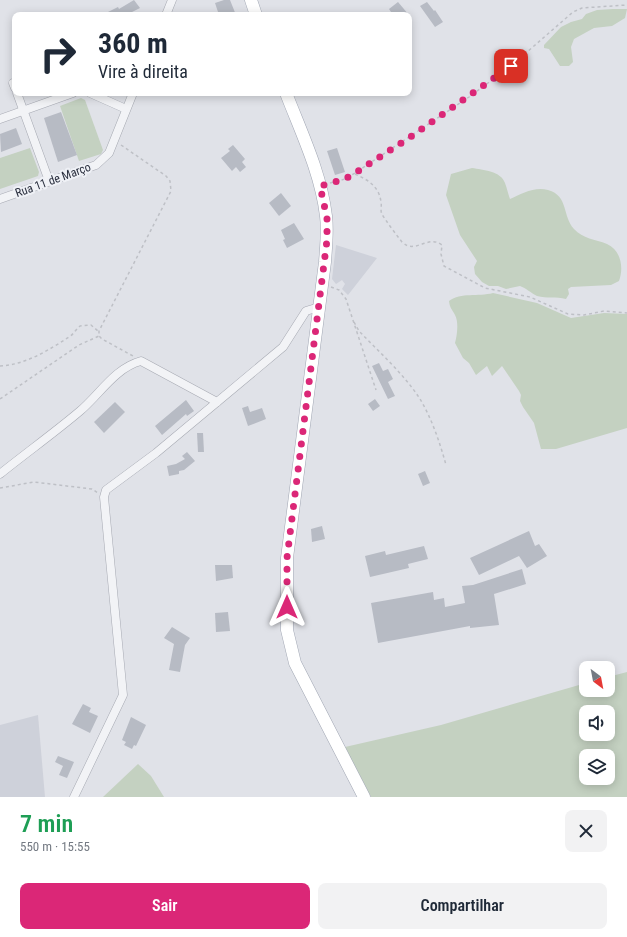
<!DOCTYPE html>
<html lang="pt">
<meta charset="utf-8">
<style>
:root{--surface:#fff;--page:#f2f2f3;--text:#1f2937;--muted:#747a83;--accent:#db2777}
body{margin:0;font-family:"Roboto Condensed",sans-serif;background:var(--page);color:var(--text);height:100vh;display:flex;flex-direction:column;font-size:15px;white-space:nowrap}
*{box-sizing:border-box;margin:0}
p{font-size:13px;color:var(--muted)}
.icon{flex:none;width:22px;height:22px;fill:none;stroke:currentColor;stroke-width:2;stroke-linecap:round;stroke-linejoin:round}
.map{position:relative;height:797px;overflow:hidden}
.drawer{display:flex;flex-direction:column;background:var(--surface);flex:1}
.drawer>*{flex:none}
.hud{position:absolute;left:12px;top:12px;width:400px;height:84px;border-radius:8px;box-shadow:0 2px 10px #0003;background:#fff;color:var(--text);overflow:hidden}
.needle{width:26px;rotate:148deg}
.tools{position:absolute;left:579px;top:661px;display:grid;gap:8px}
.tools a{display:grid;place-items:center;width:36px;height:36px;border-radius:8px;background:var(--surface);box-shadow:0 2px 10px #0003;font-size:20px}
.pin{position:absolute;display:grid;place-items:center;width:34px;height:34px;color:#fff;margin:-17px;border-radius:8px;box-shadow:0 2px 6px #0006}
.me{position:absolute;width:44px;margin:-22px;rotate:0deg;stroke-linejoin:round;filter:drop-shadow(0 0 3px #0008)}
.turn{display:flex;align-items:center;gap:14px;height:84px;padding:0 20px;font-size:18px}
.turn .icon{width:52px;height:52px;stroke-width:2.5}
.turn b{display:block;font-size:28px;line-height:34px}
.round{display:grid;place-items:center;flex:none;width:42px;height:42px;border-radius:8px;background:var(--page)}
.headline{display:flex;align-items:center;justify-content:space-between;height:68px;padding:0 20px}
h1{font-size:24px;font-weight:600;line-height:30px;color:#1e9e55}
.primary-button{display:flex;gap:8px;margin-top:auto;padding:8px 20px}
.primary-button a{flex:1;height:46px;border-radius:8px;background:var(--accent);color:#fff;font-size:16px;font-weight:600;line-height:46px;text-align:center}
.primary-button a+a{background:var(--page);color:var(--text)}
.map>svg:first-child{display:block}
</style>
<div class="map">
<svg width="627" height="797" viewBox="0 0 627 797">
<rect width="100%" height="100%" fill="#e0e2e8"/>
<!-- built -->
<g fill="#ced1da">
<polygon points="336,245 377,258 348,295 342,289 345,284 342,280 336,284 332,279"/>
<polygon points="38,715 45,797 0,797 0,725"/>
</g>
<!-- green -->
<g fill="#c4d1c1" fill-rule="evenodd">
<polygon points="613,9 627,9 625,18 612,26 594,28 574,39 571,47 573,62 569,66 560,66 549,49 544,48 544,45 561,27 571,22 582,19 586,14 597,10"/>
<polygon points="81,98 85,100 103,150 101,154 79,161 60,106"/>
<polygon points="30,148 39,172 38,176 0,189 0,158"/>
<path d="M472 168C483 170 501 171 505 183 507 188 508 194 510 199 521 194 535 186 548 190 569 196 562 216 574 229 583 239 595 239 607 244 621 250 624 268 619 281L611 285 571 287 568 289 569 294 566 299C556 296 547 299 537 296 531 293 526 288 520 286L506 289 498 286H489L482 282 475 274 474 267 477 261 460 235 446 195 451 174Z"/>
<path d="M493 293 537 303 571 318 604 313 627 314V428L556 449H541L534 423 523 407 520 401 521 395 519 391 502 366 492 376 487 366 476 375 469 363 463 358 455 343C457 336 459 322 455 315 452 309 450 309 449 301 461 292 478 297 493 293Z"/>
<path d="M627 672V797H371L345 747 441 725 586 683V690H608V677ZM586 712H608V734H586ZM586 756H608V778H586Z"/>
<polygon points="138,764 151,776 164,797 103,797"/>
</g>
<!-- building -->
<g fill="#b7bbc4">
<polygon points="134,0 140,8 128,14 127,12 122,15 102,15 118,7 119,9"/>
<polygon points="224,0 230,0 236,15 219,15 215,3"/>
<polygon points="398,2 409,15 393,15 389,9"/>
<polygon points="427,2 434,11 435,10 443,22 435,27 420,6"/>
<polygon points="61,112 77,155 58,162 44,118"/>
<polygon points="16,128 22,144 1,152 0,134"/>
<polygon points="233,145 245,159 242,162 246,167 240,172 236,167 232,171 221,158 230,151 228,149"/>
<polygon points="337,148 345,172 335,175 327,151"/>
<polygon points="281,193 291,206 279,216 269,203"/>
<polygon points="294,223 304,239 287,248 283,240 285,239 281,230"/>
<polygon points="379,363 383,371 388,369 393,379 388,382 395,396 388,399 372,366"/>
<polygon points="375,399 380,406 373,411 368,404"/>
<polygon points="186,400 194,411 187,416 186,414 162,435 155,426"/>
<polygon points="115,402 125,412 104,433 94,422"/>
<polygon points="248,406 250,412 262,408 266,419 248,426 242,408"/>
<polygon points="197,433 203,433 204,452 198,452"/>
<polygon points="187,452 195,461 184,470 179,471 179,474 169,476 167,466 176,464 185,459 182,456"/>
<polygon points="425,471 430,483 423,486 418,474"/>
<polygon points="322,526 325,539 312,542 311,529"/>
<polygon points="529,531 535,546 539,544 547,556 527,568 519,556 479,575 470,558"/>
<polygon points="424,546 428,559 408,564 409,568 370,577 365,556 385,551 386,555"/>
<polygon points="215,565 232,565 233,578 216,581"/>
<polygon points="522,569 526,584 494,594 499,625 470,628 470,626 378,643 371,603 433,592 434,600 444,598 445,607 465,603 462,586 473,585"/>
<polygon points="228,612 230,631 216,632 215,613"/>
<polygon points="172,627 190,638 185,645 180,672 169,670 174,644 164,638"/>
<polygon points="83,704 91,708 89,712 98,716 90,733 72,724"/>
<polygon points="131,717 146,725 136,746 134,745 132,749 124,745 126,742 122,740"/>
<polygon points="58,756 74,762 67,778 59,775 63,766 55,762"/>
</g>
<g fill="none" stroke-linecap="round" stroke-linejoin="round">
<defs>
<g id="street">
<polyline points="166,15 172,0"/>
<polyline points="13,83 15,88"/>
<polyline points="17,93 49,181"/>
<polyline points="90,93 126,109"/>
<polyline points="0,119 73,93"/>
<polyline points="0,199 96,165 109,153 133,93"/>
<path d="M0 474C26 453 54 433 80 411 100 394 115 368 141 361L217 402"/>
<polyline points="74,797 123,695 104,497 106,490 156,453 283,347 306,311 319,307"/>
</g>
<g id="primary">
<polyline points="251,0 256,15"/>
<path d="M286 93C301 132 321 173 326 216 328 231 326 247 325 262L287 558V630L295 663 364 797"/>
</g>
</defs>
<!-- street casing -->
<use href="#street" stroke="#a6a9b2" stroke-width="9"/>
<!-- primary casing -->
<use href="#primary" stroke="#a0a6b3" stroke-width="13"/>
<!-- path -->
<g stroke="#bec0c6" stroke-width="1.5" stroke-dasharray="3 3" stroke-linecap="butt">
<polyline points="121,145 166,176 170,181 171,191 99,331 99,336 102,339 133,356"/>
<path d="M355 174C368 180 379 186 381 202 382 206 380 211 382 214 385 220 398 237 402 242 415 255 428 234 442 245L441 254 444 266 485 288 530 297 568 314 584 315 604 311 627 313"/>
<polyline points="330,183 345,179 355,173 469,97 511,66 573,12 582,8 627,5"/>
<polyline points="331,287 339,290 346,299 376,390"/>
<path d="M354 322 359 331C379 352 404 374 420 399 432 419 440 443 446 465"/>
<path d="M0 366C25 365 49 350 69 337 74 334 76 329 80 326L91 325 98 331"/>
<polyline points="0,399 79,345 99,336"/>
<polyline points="0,488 34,482 92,489 98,493"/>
</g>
<!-- street -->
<use href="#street" stroke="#f2f3f6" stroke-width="8"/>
<!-- primary -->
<use href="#primary" stroke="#fff" stroke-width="12"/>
</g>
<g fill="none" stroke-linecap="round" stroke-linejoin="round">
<!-- route -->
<polyline stroke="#db2777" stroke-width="7" stroke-dasharray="0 12.6" points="287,607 287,558 327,240 327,218 320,186 345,179 355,173 409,138 511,66"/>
</g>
<g text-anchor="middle" stroke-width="4" stroke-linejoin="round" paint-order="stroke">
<!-- street labels -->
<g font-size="12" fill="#2a2f3e" stroke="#eff1f6">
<text transform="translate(53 180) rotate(-20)" y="4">Rua 11 de Março</text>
</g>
</g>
</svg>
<div class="tools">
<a><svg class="needle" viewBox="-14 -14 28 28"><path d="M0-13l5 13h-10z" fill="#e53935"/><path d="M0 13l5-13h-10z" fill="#747a83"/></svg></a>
<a><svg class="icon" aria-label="sound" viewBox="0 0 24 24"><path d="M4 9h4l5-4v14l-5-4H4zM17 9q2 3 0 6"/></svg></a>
<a><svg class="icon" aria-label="layers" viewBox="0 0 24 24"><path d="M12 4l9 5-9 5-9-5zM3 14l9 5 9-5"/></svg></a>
</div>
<div class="pin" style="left:511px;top:66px;background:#d93025"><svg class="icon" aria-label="arrive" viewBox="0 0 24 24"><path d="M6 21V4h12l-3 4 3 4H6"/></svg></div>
<svg class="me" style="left:287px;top:607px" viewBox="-20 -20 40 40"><path d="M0-17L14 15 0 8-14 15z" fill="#db2777" stroke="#fff" stroke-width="4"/></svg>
<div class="hud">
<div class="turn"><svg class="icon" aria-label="right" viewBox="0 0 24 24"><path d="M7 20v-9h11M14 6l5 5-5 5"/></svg><div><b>360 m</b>Vire à direita</div></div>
</div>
</div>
<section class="drawer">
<div class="headline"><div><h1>7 min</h1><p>550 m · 15:55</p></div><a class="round"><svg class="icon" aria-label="close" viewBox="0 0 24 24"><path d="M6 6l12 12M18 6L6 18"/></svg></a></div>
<div class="primary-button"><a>Sair</a><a>Compartilhar</a></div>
</section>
